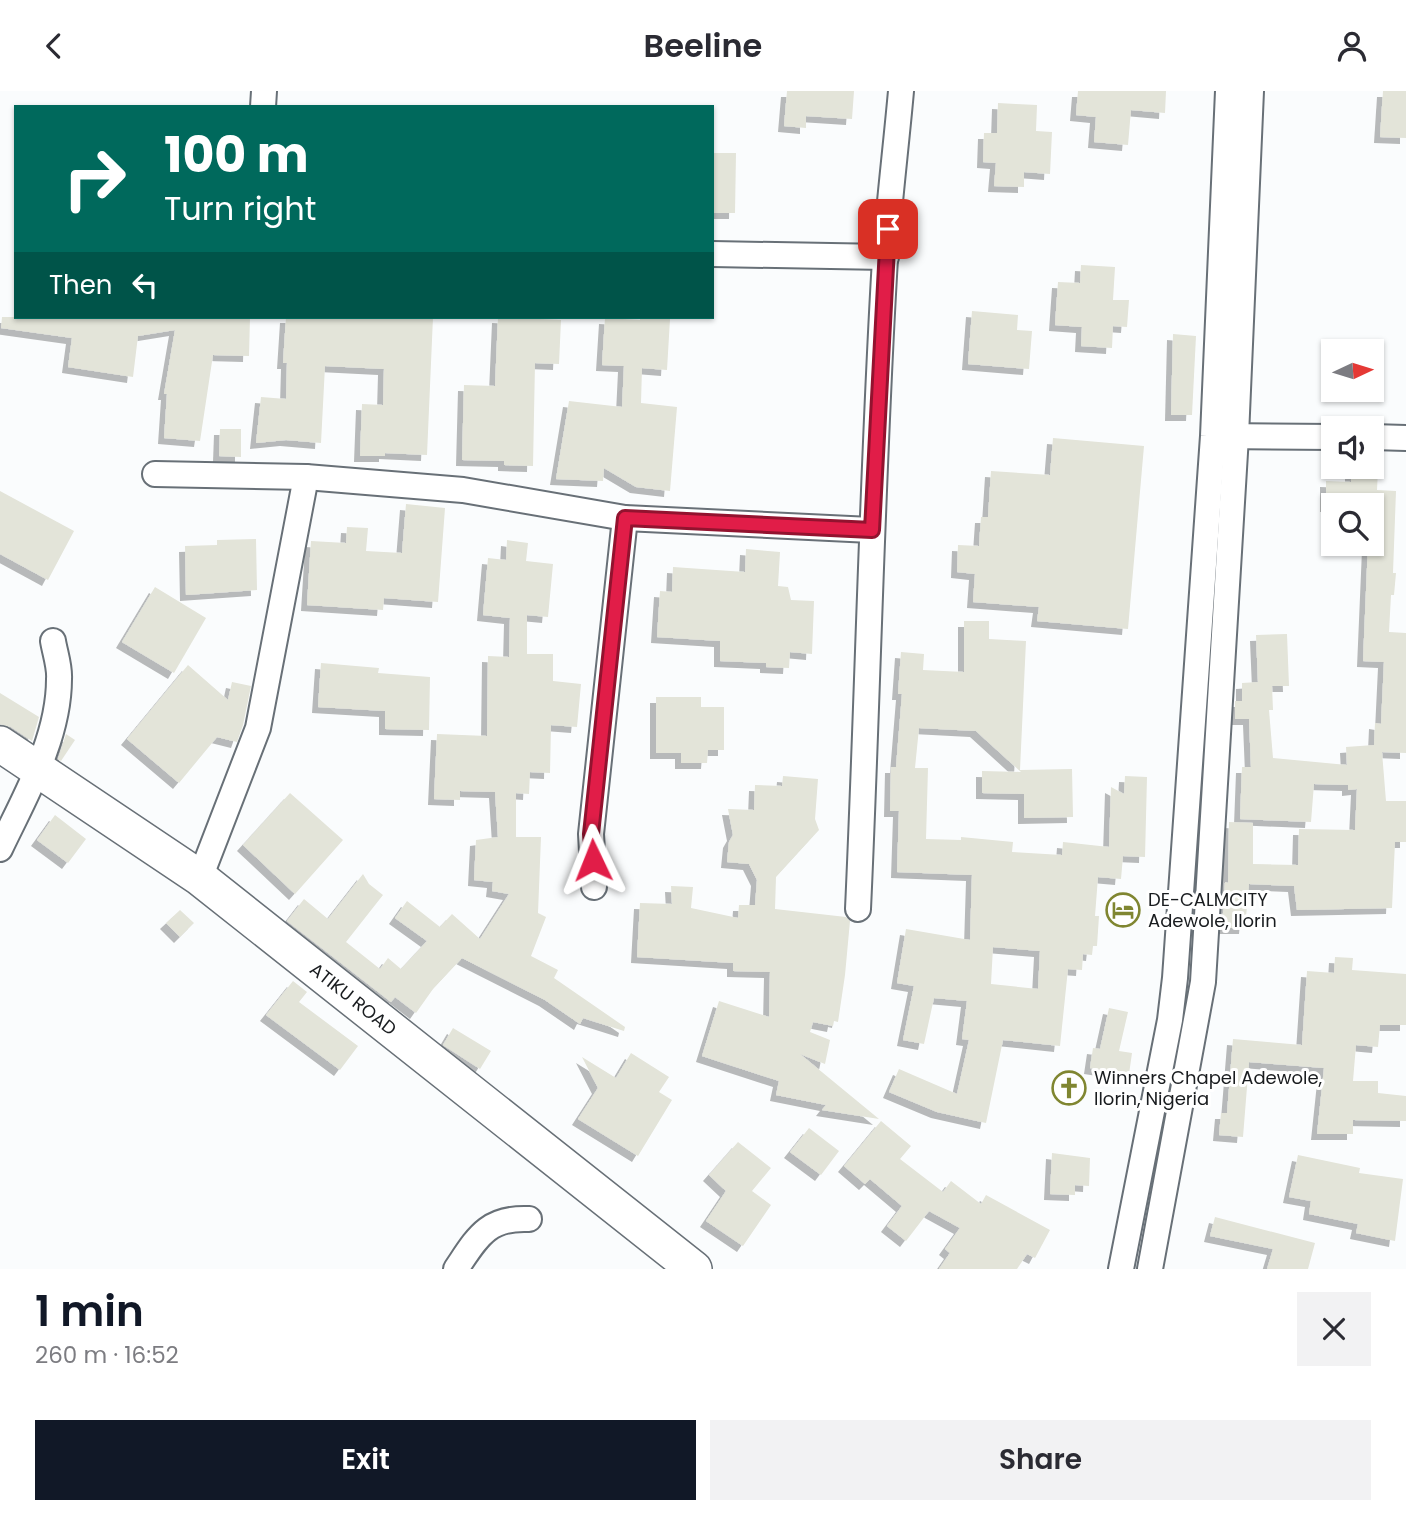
<!DOCTYPE html>
<meta charset="utf-8">
<style>
:root{--surface:#fff;--page:#f2f2f3;--text:#2b2b33;--muted:#7c7c81;--accent:#111827}
body{margin:0;font-family:Poppins,sans-serif;background:var(--page);color:var(--text);height:100vh;display:flex;flex-direction:column;font-size:26px;white-space:nowrap}
*{box-sizing:border-box;margin:0}
p{font-size:23px;color:var(--muted)}
.icon{flex:none;width:38px;height:38px;fill:none;stroke:currentColor;stroke-width:2;stroke-linecap:round;stroke-linejoin:round}
.map{position:relative;height:1178px;overflow:hidden}
.sheet{display:flex;flex-direction:column;background:var(--surface);flex:1}
.sheet>*{flex:none}
.top-card{position:absolute;left:14px;top:14px;width:700px;height:214px;border-radius:0px;box-shadow:0 2px 5px #0004;background:#00695c;color:#fff;overflow:hidden}
.needle{width:46px;rotate:86deg}
.controls{position:absolute;left:1321px;top:248px;display:grid;gap:14px}
.controls a{display:grid;place-items:center;width:63px;height:63px;border-radius:0px;background:var(--surface);box-shadow:0 2px 5px #0004;font-size:35px}
.pin{position:absolute;display:grid;place-items:center;width:60px;height:60px;color:#fff;margin:-30px;border-radius:14px;box-shadow:0 4px 10px #0006}
.me{position:absolute;width:77px;margin:-38px;rotate:358deg;stroke-linejoin:round;filter:drop-shadow(0 0 5px #0008)}
.turn{display:flex;align-items:center;gap:24px;height:147px;padding:0 35px;font-size:32px}
.turn .icon{width:91px;height:91px;stroke-width:2.5}
.turn b{display:block;font-size:49px;line-height:60px}
.then{display:flex;align-items:center;height:66px;padding:0 35px;background:#0003;gap:14px;font-size:26px}
.round{display:grid;place-items:center;flex:none;width:74px;height:74px;border-radius:0px;background:var(--page)}
.summary{display:flex;align-items:center;justify-content:space-between;height:119px;padding:0 35px}
h1{font-size:42px;font-weight:600;line-height:52px;color:var(--accent)}
.action{display:flex;gap:14px;margin-top:auto;padding:14px 35px}
.action a{flex:1;height:80px;border-radius:0px;background:var(--accent);color:#fff;font-size:28px;font-weight:600;line-height:80px;text-align:center}
.action a+a{background:var(--page);color:var(--text)}
header{display:flex;justify-content:space-between;align-items:center;height:91px;padding:0 35px;background:var(--surface);font-size:32px;font-weight:600}
.map>svg:first-child{display:block}
</style>
<header><svg class="icon" aria-label="back" viewBox="0 0 24 24"><path d="M15 5l-7 7 7 7"/></svg>Beeline<svg class="icon" aria-label="person" viewBox="0 0 24 24"><circle cx="12" cy="8" r="4"/><path d="M4 21q1-7 8-7t8 7"/></svg></header>
<div class="map">
<svg width="1406" height="1178" viewBox="0 0 1406 1178">
<defs>
<filter id="shadow"><feDropShadow dx="-6" dy="6" stdDeviation="0" flood-color="#0004"/></filter>
</defs>
<rect width="100%" height="100%" fill="#fafcfd"/>
<!-- building -->
<g fill="#e3e4d9" fill-rule="evenodd" filter="url(#shadow)">
<polygon points="787,0 854,0 852,28 806,25 806,37 784,35"/>
<polygon points="1078,0 1166,0 1165,22 1131,19 1128,54 1094,51 1096,26 1076,24"/>
<polygon points="1383,0 1406,0 1406,47 1380,46"/>
<polygon points="998,12 1037,14 1036,40 1052,41 1050,83 1024,81 1024,96 994,95 996,72 983,71 984,42 997,42"/>
<polygon points="712,62 736,62 735,122 712,122"/>
<polygon points="1081,174 1115,176 1113,209 1129,209 1127,236 1113,235 1112,257 1081,255 1082,236 1055,234 1058,191 1080,192"/>
<polygon points="972,220 1018,224 1017,239 1032,240 1029,278 968,273"/>
<polygon points="2,226 250,226 249,265 213,264 200,350 164,347 167,303 164,303 175,239 138,245 133,286 68,276 72,247 1,237"/>
<polygon points="286,226 433,226 427,364 385,362 385,365 360,365 362,313 383,314 384,278 325,275 321,352 286,349 256,352 261,306 286,308 287,272 283,272"/>
<polygon points="498,226 561,229 559,273 535,272 533,375 504,374 504,370 462,369 464,294 495,295"/>
<polygon points="640,226 670,228 667,279 642,277 641,312 677,316 670,400 636,396 604,377 603,390 556,388 569,310 622,316 624,275 602,274 605,227 640,229"/>
<polygon points="1173,243 1196,245 1192,324 1171,324"/>
<polygon points="220,338 241,338 241,366 219,365"/>
<polygon points="1053,347 1144,355 1128,538 1037,530 1039,516 973,511 975,483 957,481 958,454 979,455 981,426 988,426 991,380 1050,384"/>
<polygon points="1351,379 1378,379 1377,399 1396,400 1393,482 1396,482 1394,504 1391,504 1389,541 1406,542 1406,662 1382,661 1386,710 1406,710 1406,751 1395,751 1392,817 1297,819 1294,795 1249,793 1245,837 1222,837 1225,791 1228,792 1229,731 1253,732 1253,773 1298,774 1299,738 1355,739 1357,698 1348,699 1348,694 1314,693 1311,731 1240,728 1242,676 1251,676 1249,628 1235,628 1235,610 1242,610 1242,592 1258,591 1256,544 1287,543 1289,595 1272,595 1273,619 1269,619 1273,667 1347,674 1346,656 1374,654 1375,632 1381,633 1384,571 1363,570 1368,453 1372,453 1372,415 1326,415 1326,390 1351,391"/>
<polygon points="0,400 74,440 48,489 0,463"/>
<polygon points="406,413 445,417 438,511 384,507 383,519 307,514 311,450 346,452 347,436 368,437 366,460 402,462"/>
<polygon points="256,448 257,499 186,504 185,455 217,454 217,449"/>
<polygon points="507,449 528,452 526,470 553,473 548,526 527,524 527,563 553,563 553,590 581,593 577,636 551,634 550,682 530,681 529,703 516,702 516,746 541,746 538,822 546,826 531,865 558,879 554,887 625,936 624,940 583,927 580,933 545,909 462,867 433,898 416,922 395,906 391,911 287,830 304,808 328,828 363,783 369,793 383,804 346,851 380,878 388,867 401,878 427,850 395,827 407,810 440,836 452,823 480,848 509,803 492,800 493,791 474,789 476,749 498,746 495,701 460,700 460,709 434,708 437,643 487,645 488,565 509,566 510,527 483,524 488,467 506,469"/>
<polygon points="746,458 780,461 778,495 788,496 791,509 814,510 812,563 790,561 789,577 766,576 766,572 720,570 720,550 657,546 660,500 672,501 673,476 745,481"/>
<polygon points="155,496 206,527 174,582 122,551"/>
<path d="M964 530H989V548L1026 550 1020 679 1072 678 1073 726 1024 727V703L982 702V680L1021 681 976 640 919 637 915 677H928L926 748 961 749V746L1013 751 1012 761 1062 764 1063 751 1109 756 1111 696 1124 703 1125 685 1147 686 1145 766 1123 765 1121 788 1098 786 1095 825H1099L1097 855H1093L1092 864 1083 863 1082 879 1068 878 1060 955 1003 949 986 1032 937 1021 889 1001 899 978 957 1003 969 949 962 948 967 910 934 907 924 953 903 949 914 895 897 892 906 838 970 849 972 784 897 781 899 720H890L891 676H896L902 603H898L901 561 924 563 923 579 964 581ZM993 856 1040 860 1038 898 991 893Z"/>
<polygon points="321,572 379,577 378,582 430,586 429,639 385,638 385,620 318,616"/>
<polygon points="188,574 228,609 232,591 251,595 243,634 237,651 217,646 179,692 127,648"/>
<polygon points="0,602 39,626 32,650 11,636 0,633"/>
<polygon points="656,606 701,606 701,616 724,616 724,659 708,659 707,672 681,672 681,662 656,662"/>
<polygon points="66,643 75,649 61,670 58,668"/>
<polygon points="783,685 818,688 815,728 819,739 776,786 775,818 846,826 850,830 845,884 838,931 834,930 833,935 813,931 810,941 830,949 825,973 800,963 879,1028 822,1019 826,1014 776,1004 779,990 702,965 719,910 769,926 770,881 733,880 733,872 637,866 640,812 672,813 671,795 693,796 691,817 738,827 739,814 755,814 757,789 749,773 727,771 729,751 733,744 728,718 754,719 755,694 782,695"/>
<polygon points="290,702 343,749 295,803 243,754"/>
<polygon points="55,724 86,748 68,772 37,749"/>
<polygon points="180,819 194,832 180,846 166,832"/>
<polygon points="1335,866 1353,867 1352,879 1406,883 1406,934 1380,934 1378,956 1356,954 1353,990 1378,990 1378,1002 1406,1005 1406,1030 1353,1029 1353,1043 1317,1043 1324,977 1249,971 1243,1046 1219,1044 1221,1022 1227,1022 1233,948 1302,954 1307,880 1334,882"/>
<polygon points="293,890 307,901 299,911 358,955 340,979 266,924"/>
<polygon points="1109,917 1128,921 1119,960 1132,962 1129,983 1090,977 1093,957 1100,958"/>
<polygon points="453,937 491,960 480,978 443,954"/>
<polygon points="631,962 669,986 659,1001 672,1009 638,1065 578,1028 598,997 582,966 616,987"/>
<polygon points="881,1030 911,1055 900,1068 943,1101 951,1090 981,1113 986,1104 1050,1139 1035,1167 1027,1163 1017,1178 939,1178 950,1162 945,1158 960,1137 929,1120 906,1150 887,1135 902,1115 870,1088 865,1093 844,1075"/>
<polygon points="809,1037 839,1060 821,1084 790,1061"/>
<polygon points="738,1051 771,1077 752,1100 771,1114 743,1155 706,1130 726,1100 709,1084"/>
<polygon points="1052,1062 1090,1067 1089,1095 1075,1094 1075,1104 1050,1103"/>
<polygon points="1298,1064 1360,1077 1359,1082 1403,1088 1395,1150 1356,1142 1358,1133 1309,1123 1311,1110 1289,1106"/>
<polygon points="1215,1126 1315,1152 1308,1178 1267,1178 1273,1158 1210,1145"/>
</g>
<g fill="none" stroke-linecap="round" stroke-linejoin="round">
<defs>
<g id="street">
<polyline points="263,16 264,0"/>
<polyline points="712,163 886,166"/>
<polyline points="1219,345 1334,346"/>
<polyline points="1372,346 1406,347"/>
<polyline points="155,383 306,386 463,399 625,427 871,439"/>
<path d="M0 758C25 705 59 648 59 588 60 576 55 562 53 550"/>
<polyline points="200,787 258,637 306,386"/>
<polyline points="594,796 591,743 625,427"/>
<path d="M858 818C868 601 872 385 885 168 889 112 896 56 901 0"/>
<path d="M456 1178C477 1147 487 1126 529 1128"/>
<polyline points="1121,1178 1170,929 1175,887 1213,345 1228,0"/>
<polyline points="1150,1178 1203,891 1236,345 1251,0"/>
</g>
<g id="secondary">
<path id="s1" d="M0 653 200 787 694 1178"/>
</g>
</defs>
<!-- street casing -->
<use href="#street" stroke="#687077" stroke-width="28"/>
<!-- secondary casing -->
<use href="#secondary" stroke="#687077" stroke-width="38"/>
<!-- street -->
<use href="#street" stroke="#fff" stroke-width="24"/>
<!-- secondary -->
<use href="#secondary" stroke="#fff" stroke-width="35"/>
</g>
<g fill="none" stroke-linecap="round" stroke-linejoin="round">
<defs>
<polyline id="route" points="593,769 591,743 625,427 872,439 888,138"/>
</defs>
<!-- route casing -->
<use href="#route" stroke="#92132f" stroke-width="18"/>
<!-- route -->
<use href="#route" stroke="#e11d48" stroke-width="12"/>
</g>
<!-- icons -->
<defs>
<symbol id="hotel-ring" viewBox="-11 -11 22 22"><circle r="9.5" fill="#fff" stroke="#808631" stroke-width="1.5"/><path d="M-6-4.5h1.5V1H6V5H4.5V3h-9V5H-6ZM-4 0a1.8 1.8 0 1 1 3.6 0ZM.5 0V-2.5h3Q6-2.5 6 0Z" fill="#808631"/></symbol>
<symbol id="church-ring" viewBox="-11 -11 22 22"><circle r="9.5" fill="#fff" stroke="#808631" stroke-width="1.5"/><path d="M-1.2-6h2.4v3.5h3.3v2.4h-3.3V6h-2.4V-.1h-3.3v-2.4h3.3Z" fill="#808631"/></symbol>
</defs>
<g fill-rule="evenodd">
<use href="#hotel-ring" x="1104" y="800" width="38" height="38"/>
<use href="#church-ring" x="1050" y="978" width="38" height="38"/>
</g>
<g text-anchor="middle" stroke-width="6" stroke-linejoin="round" paint-order="stroke">
<!-- poi labels -->
<g font-size="18" fill="#191c1f" stroke="#fff" text-anchor="start">
<text x="1148" y="815">DE-CALMCITY<tspan x="1148" dy="21">Adewole, Ilorin</tspan></text>
<text x="1094" y="993">Winners Chapel Adewole,<tspan x="1094" dy="21">Ilorin, Nigeria</tspan></text>
</g>
<!-- street labels -->
<g font-size="18" fill="#191c1f" stroke="#fff">
<text dy="6" stroke="none"><textPath href="#s1" startOffset="436">ATIKU ROAD</textPath></text>
</g>
</g>
</svg>
<div class="controls">
<a><svg class="needle" viewBox="-14 -14 28 28"><path d="M0-13l5 13h-10z" fill="#e53935"/><path d="M0 13l5-13h-10z" fill="#7c7c81"/></svg></a>
<a><svg class="icon" aria-label="sound" viewBox="0 0 24 24"><path d="M4 9h4l5-4v14l-5-4H4zM17 9q2 3 0 6"/></svg></a>
<a><svg class="icon" aria-label="search" viewBox="0 0 24 24"><circle cx="10" cy="10" r="6"/><path d="M15 15l6 6"/></svg></a>
</div>
<div class="pin" style="left:888px;top:138px;background:#d93025"><svg class="icon" aria-label="arrive" viewBox="0 0 24 24"><path d="M6 21V4h12l-3 4 3 4H6"/></svg></div>
<svg class="me" style="left:593px;top:769px" viewBox="-20 -20 40 40"><path d="M0-17L14 15 0 8-14 15z" fill="#e11d48" stroke="#fff" stroke-width="4"/></svg>
<div class="top-card">
<div class="turn"><svg class="icon" aria-label="right" viewBox="0 0 24 24"><path d="M7 20v-9h11M14 6l5 5-5 5"/></svg><div><b>100 m</b>Turn right</div></div>
<div class="then">Then<svg class="icon" aria-label="left" viewBox="0 0 24 24"><path d="M17 20v-9H6M10 6l-5 5 5 5"/></svg></div>
</div>
</div>
<section class="sheet">
<div class="summary"><div><h1>1 min</h1><p>260 m · 16:52</p></div><a class="round"><svg class="icon" aria-label="close" viewBox="0 0 24 24"><path d="M6 6l12 12M18 6L6 18"/></svg></a></div>
<div class="action"><a>Exit</a><a>Share</a></div>
</section>
